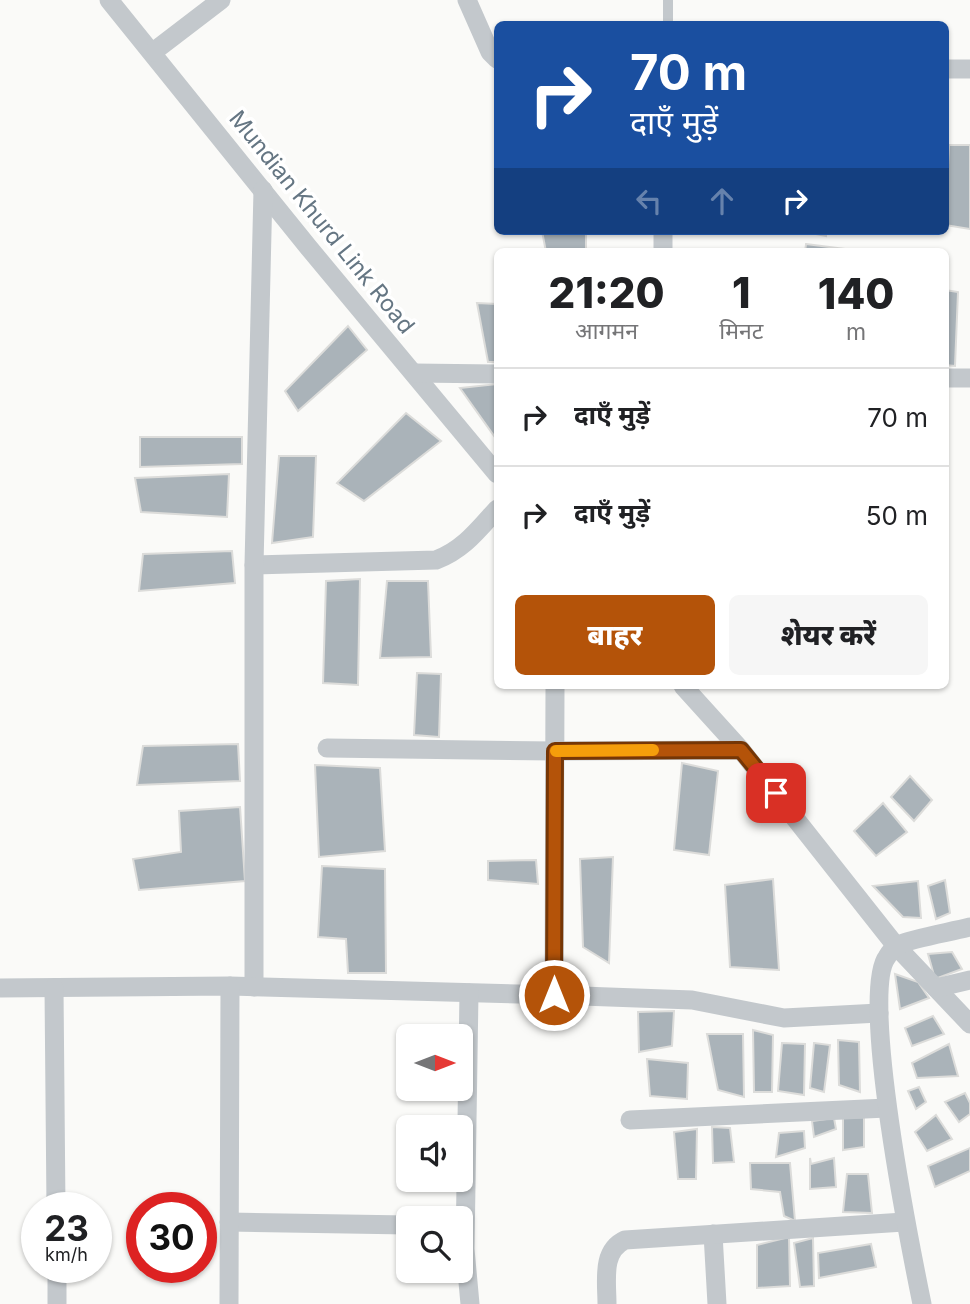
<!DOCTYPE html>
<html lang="hi">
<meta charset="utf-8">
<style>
:root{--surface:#fff;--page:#f6f6f6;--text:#202124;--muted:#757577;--line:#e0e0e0;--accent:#b45309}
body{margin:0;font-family:Inter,"Noto Sans Devanagari",sans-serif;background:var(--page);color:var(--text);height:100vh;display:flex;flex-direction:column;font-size:26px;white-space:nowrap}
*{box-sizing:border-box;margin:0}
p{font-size:23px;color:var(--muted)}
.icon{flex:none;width:38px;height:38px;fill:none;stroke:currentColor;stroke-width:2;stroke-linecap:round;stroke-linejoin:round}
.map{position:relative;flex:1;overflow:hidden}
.panel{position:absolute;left:494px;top:248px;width:455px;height:441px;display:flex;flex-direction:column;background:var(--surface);border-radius:10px;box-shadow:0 2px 5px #0004}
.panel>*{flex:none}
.banner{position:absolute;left:494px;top:21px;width:455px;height:214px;border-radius:10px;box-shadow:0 2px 5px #0004;background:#1a4fa0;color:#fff;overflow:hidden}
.needle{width:46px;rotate:90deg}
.tools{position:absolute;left:396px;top:1024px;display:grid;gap:14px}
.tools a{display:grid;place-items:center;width:77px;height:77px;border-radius:10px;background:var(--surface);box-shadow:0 2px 5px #0004;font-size:35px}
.speed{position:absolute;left:21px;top:1192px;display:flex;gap:14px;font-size:35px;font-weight:700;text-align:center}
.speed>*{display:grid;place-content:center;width:91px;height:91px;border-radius:50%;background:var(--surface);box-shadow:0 2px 5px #0004;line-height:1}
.speed small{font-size:18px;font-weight:400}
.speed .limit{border:10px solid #d22;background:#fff;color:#111}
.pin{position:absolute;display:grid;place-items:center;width:60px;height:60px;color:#fff;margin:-30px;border-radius:14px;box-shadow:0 4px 10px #0006}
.me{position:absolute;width:77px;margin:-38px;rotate:0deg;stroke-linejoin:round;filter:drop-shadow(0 0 5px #0008)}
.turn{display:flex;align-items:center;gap:24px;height:147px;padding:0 21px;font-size:32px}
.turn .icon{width:91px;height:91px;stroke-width:2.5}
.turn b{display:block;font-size:49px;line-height:60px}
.lanes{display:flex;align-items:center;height:66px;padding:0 21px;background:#0003;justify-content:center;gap:35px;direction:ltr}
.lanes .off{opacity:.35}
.eta{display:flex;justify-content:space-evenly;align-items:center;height:119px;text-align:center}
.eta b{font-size:42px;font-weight:800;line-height:49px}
.cta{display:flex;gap:14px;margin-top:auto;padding:14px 21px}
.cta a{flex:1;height:80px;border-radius:10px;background:var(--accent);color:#fff;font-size:28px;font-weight:800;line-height:80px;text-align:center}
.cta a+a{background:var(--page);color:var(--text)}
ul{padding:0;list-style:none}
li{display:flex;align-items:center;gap:21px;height:98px;padding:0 21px;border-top:2px solid var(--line)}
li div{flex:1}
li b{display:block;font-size:26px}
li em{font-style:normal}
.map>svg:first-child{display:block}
</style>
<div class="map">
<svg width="970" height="1304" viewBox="0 0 970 1304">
<rect width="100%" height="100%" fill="#fafaf8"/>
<!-- building -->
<g fill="#aab3b9" stroke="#dcdcda" stroke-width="2">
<polygon points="949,145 970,145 970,229 945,225"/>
<polygon points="542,231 586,231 586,252 546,252"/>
<polygon points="801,231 826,231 826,236"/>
<polygon points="806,244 852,250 852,252 805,252"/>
<polygon points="945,290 958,292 955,366 945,365"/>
<polygon points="477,303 497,304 497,362 488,362"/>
<polygon points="348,326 367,350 298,411 285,391"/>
<polygon points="497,384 497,440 460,388"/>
<polygon points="406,413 441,441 364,501 337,483"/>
<polygon points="140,437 242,437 242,464 140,467"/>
<polygon points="279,456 316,456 313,537 272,543"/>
<polygon points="229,474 227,517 141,512 135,478"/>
<polygon points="232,551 235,583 139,591 143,554"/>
<polygon points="360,579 358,685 323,683 326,581"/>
<polygon points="387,581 428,581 431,657 380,658"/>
<polygon points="417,673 441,674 439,737 414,735"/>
<polygon points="238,744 240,781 137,785 143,746"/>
<polygon points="682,763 718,771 709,855 674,850"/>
<polygon points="315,765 380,768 385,851 319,857"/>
<polygon points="910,776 932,800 914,821 891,797"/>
<polygon points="883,803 907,832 876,856 854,831"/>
<polygon points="240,807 245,881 139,890 133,859 181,852 179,811"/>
<polygon points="613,857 609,963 583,947 580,859"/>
<polygon points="536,860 538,884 488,880 488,861"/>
<polygon points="322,866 385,869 386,973 348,973 346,939 318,937"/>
<polygon points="773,879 779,970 730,967 725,885"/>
<polygon points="945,880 950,913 936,919 928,886"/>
<polygon points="918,881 921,918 903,917 873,886"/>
<polygon points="952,952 962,969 935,979 928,954"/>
<polygon points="895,974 918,982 929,998 900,1009"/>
<polygon points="674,1011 672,1046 639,1052 638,1012"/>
<polygon points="933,1016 944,1034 912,1046 905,1028"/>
<polygon points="753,1030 773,1035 772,1092 754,1092"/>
<polygon points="707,1034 743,1034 744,1097 718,1090"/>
<polygon points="838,1040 859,1042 860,1092 839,1085"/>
<polygon points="782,1043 805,1044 804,1095 778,1091"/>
<polygon points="814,1043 830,1045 824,1092 810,1088"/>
<polygon points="949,1044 958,1076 917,1078 912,1063"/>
<polygon points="647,1059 688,1063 687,1099 650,1096"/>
<polygon points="919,1087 926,1102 916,1109 908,1091"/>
<polygon points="965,1093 970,1103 970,1114 959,1122 945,1102"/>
<polygon points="936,1115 952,1139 927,1151 915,1132"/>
<polygon points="864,1117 864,1147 843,1150 843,1118"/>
<polygon points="834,1118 836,1129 814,1137 812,1121"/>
<polygon points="712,1127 730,1128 734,1162 713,1163"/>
<polygon points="697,1129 696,1179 678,1179 674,1132"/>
<polygon points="804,1131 805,1148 776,1157 779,1133"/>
<polygon points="970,1148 970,1171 935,1187 928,1166"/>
<polygon points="810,1158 811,1164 834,1158 836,1187 810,1189"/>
<polygon points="750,1163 790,1163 795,1221 784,1216 780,1192 751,1189"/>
<polygon points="847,1174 868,1174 872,1213 843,1212"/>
<polygon points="789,1237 790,1286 757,1288 757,1245"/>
<polygon points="813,1238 814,1286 800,1287 794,1243"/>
<polygon points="871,1244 876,1267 819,1278 818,1253"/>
</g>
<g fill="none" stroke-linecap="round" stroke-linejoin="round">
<!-- lane -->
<polyline stroke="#c3c8cc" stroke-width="10" points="668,0 668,24"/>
<!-- street -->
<g stroke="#c3c8cc" stroke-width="19">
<polyline points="109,0 309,248 497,474"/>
<polyline points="467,0 490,52 497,59"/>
<polyline points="153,52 221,0"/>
<polyline points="945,69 970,69"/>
<polyline points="663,252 663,231"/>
<polyline points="414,373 497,374"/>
<polyline points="945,378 970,378"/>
<path d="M254 565 436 560C463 550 478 530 497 509"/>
<polyline points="683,686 741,750 896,946 970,1024"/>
<polyline points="327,748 555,751 741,750"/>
<polyline points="254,987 254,565 263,190"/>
<polyline points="0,988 230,986 554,995 555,686"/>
<polyline points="54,988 56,1208"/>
<polyline points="936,988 970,980"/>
<polyline points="469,993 465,1249 470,1304"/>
<polyline points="554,995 692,1000 784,1018 879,1013"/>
<polyline points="630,1120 887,1108"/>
<polyline points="229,1222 408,1225"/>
<polyline points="713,1234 717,1304"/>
<polyline points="57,1267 57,1304"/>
<polyline points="229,1304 230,986"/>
<path d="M607 1304C607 1281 601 1251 625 1240L904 1222"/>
<path d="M922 1304C911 1250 859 993 887 957 889 953 894 947 898 945 913 938 951 932 970 927"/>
</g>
</g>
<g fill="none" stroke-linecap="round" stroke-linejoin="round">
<defs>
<polyline id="route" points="554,995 555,751 741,750 776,793"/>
</defs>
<!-- route casing -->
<use href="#route" stroke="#753606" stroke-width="18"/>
<!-- route -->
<use href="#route" stroke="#b45309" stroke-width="12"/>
<!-- slow -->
<polyline stroke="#f59e0b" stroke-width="12" points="556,751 653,750"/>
</g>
<g text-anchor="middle" stroke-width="7" stroke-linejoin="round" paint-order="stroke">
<!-- street labels -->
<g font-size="23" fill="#657683" stroke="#fff">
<text transform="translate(322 222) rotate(51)" y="8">Mundian Khurd Link Road</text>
</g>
</g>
</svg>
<div class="tools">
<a><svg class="needle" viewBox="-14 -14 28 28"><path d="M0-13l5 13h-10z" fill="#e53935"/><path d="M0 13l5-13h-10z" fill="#757577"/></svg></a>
<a><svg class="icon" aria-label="sound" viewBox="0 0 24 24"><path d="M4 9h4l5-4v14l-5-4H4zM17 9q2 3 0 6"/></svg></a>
<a><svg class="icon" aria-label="search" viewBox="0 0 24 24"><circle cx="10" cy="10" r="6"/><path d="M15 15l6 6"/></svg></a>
</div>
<div class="speed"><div>23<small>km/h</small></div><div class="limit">30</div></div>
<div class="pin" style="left:776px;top:793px;background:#d93025"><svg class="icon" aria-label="arrive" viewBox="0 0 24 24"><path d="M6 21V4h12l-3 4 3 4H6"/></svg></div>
<svg class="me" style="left:554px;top:995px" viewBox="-20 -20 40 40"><circle r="17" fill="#b45309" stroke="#fff" stroke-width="3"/><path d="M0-11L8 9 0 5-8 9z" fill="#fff"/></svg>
<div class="banner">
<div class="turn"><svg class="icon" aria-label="right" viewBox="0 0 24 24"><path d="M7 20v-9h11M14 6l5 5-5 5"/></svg><div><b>70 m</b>दाएँ मुड़ें</div></div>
<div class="lanes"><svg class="icon off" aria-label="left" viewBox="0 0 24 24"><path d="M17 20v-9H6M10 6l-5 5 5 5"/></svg><svg class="icon off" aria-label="ahead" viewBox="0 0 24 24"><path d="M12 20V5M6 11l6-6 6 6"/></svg><svg class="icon" aria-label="right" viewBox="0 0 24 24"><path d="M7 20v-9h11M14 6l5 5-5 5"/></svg></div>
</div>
<section class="panel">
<div class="eta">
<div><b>21:20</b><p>आगमन</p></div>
<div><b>1</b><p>मिनट</p></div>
<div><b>140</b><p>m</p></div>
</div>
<ul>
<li><svg class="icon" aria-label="right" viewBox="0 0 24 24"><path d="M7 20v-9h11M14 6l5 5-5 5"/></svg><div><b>दाएँ मुड़ें</b></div><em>70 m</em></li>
<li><svg class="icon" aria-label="right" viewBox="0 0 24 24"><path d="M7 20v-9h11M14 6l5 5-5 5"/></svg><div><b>दाएँ मुड़ें</b></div><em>50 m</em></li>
</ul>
<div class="cta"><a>बाहर</a><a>शेयर करें</a></div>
</section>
</div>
